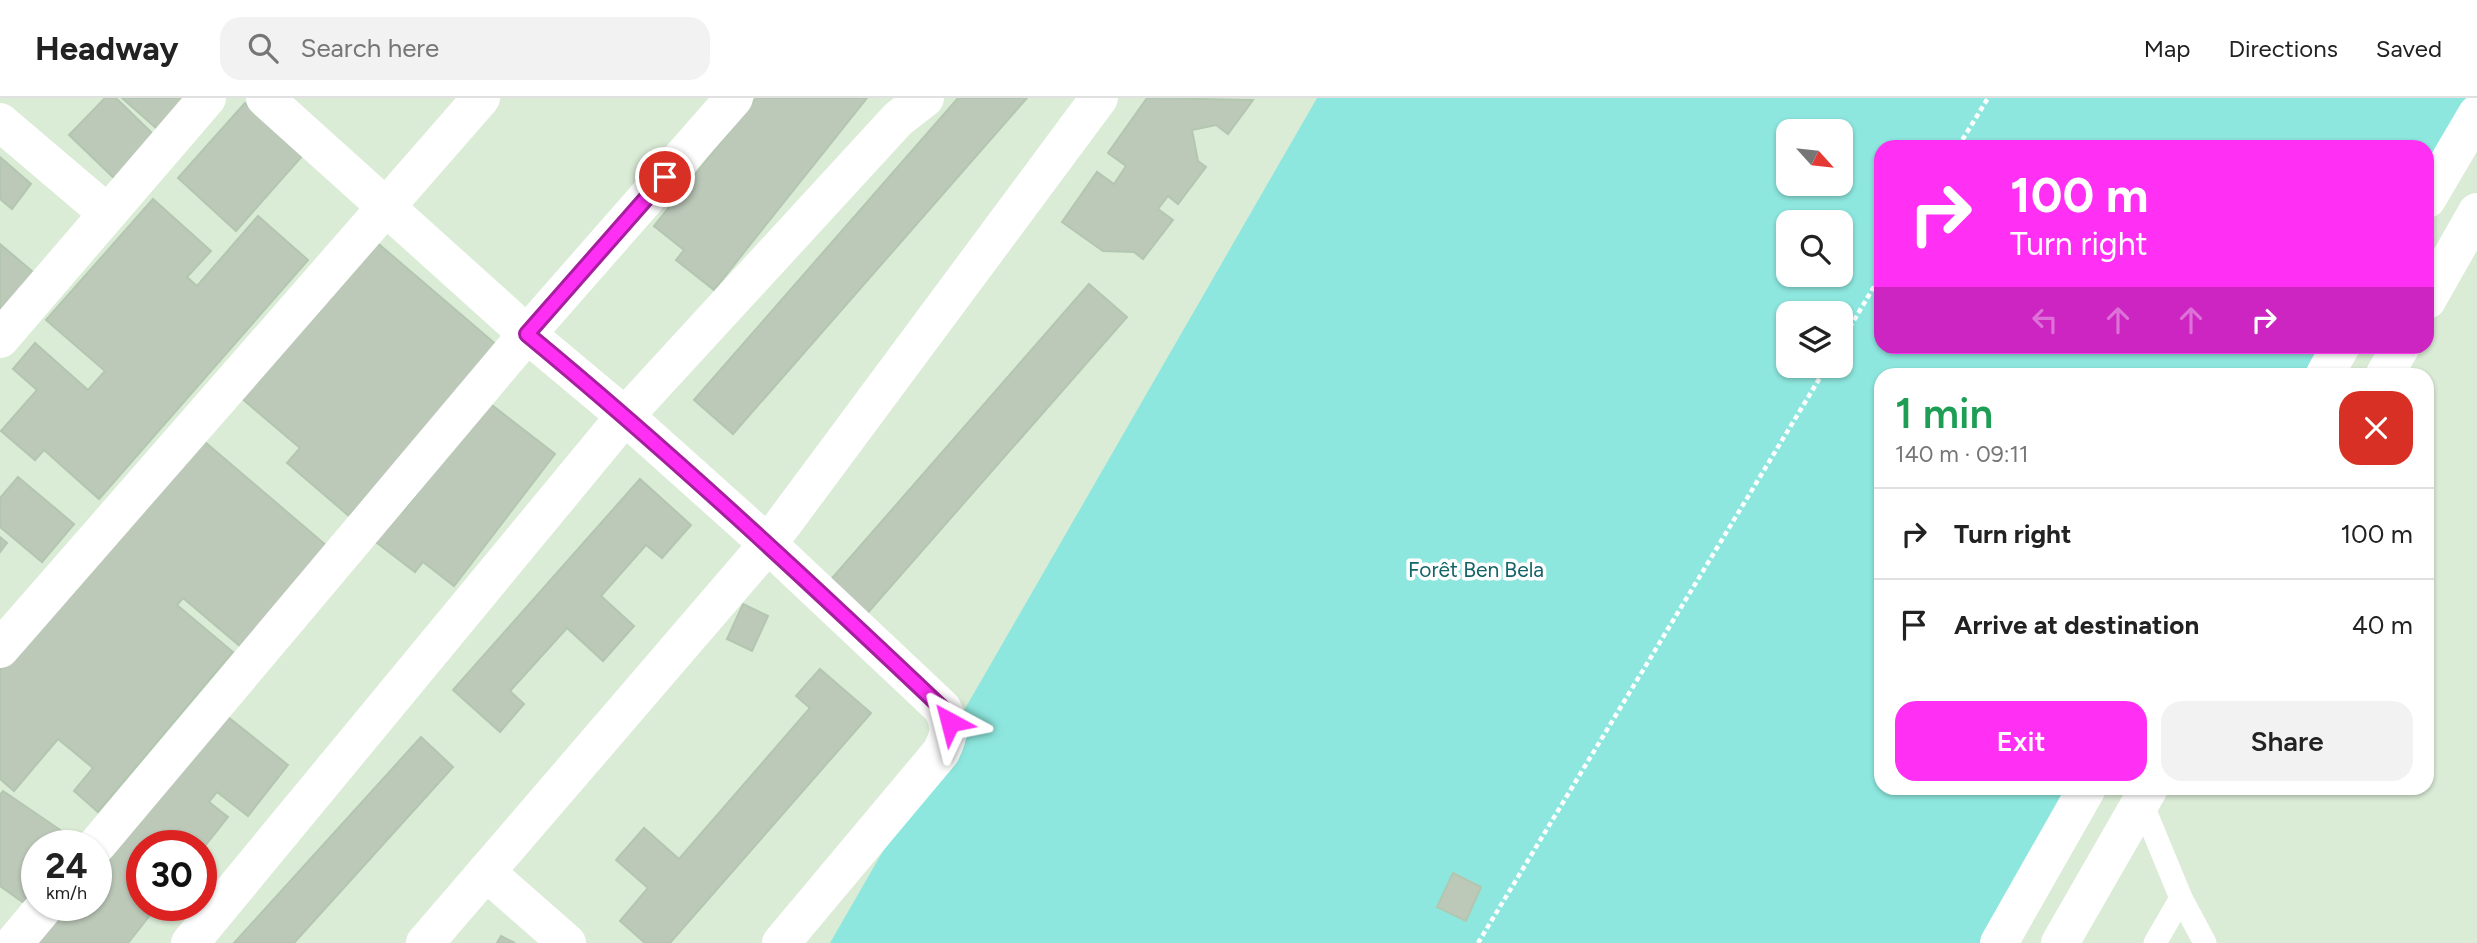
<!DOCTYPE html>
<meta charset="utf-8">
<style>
:root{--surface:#fff;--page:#f2f2f2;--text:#222;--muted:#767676;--line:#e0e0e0;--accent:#ff2ff3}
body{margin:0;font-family:Figtree,sans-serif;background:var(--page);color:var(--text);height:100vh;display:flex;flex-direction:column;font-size:26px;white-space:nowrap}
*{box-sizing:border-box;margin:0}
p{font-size:23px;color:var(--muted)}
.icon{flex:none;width:38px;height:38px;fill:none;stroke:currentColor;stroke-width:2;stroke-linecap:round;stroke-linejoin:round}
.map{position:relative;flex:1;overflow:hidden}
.sheet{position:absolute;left:1874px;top:270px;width:560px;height:427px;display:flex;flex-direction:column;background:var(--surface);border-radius:21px;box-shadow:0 2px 5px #0004}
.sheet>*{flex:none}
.guide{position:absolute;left:1874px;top:42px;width:560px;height:214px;border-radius:21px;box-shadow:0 2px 5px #0004;background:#ff2ff3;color:#fff;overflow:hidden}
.needle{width:46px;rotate:117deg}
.buttons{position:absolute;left:1776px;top:21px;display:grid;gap:14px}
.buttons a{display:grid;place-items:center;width:77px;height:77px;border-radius:14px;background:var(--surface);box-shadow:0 2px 5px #0004;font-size:35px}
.speed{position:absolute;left:21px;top:732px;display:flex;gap:14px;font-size:35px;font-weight:700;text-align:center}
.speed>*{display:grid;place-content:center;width:91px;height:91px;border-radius:50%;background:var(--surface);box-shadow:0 2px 5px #0004;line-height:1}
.speed small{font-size:18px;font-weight:400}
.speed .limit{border:10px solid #d22;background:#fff;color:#111}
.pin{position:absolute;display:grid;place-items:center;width:60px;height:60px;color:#fff;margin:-30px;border:4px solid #fff;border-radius:50%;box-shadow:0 2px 7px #0007}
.me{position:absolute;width:77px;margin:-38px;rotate:322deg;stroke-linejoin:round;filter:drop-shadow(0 0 5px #0008)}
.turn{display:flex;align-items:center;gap:24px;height:147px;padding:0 21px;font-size:32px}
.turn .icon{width:91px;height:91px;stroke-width:2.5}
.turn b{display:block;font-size:49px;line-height:60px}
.lanes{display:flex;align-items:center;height:66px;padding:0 21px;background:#0003;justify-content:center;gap:35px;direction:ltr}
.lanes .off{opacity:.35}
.round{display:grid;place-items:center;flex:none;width:74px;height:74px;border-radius:21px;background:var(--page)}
.head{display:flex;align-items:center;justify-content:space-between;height:119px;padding:0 21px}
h1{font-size:42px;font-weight:600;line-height:52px;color:#1e9e55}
.button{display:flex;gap:14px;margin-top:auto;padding:14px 21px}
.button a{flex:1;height:80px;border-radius:21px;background:var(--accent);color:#fff;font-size:28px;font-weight:600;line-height:80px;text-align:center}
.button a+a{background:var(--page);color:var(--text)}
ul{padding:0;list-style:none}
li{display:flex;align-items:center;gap:21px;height:91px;padding:0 21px;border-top:2px solid var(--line)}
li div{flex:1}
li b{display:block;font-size:26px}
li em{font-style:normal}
header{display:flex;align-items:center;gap:42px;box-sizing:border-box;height:98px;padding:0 35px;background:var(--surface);border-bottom:2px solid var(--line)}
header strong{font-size:33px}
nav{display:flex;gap:38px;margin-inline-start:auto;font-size:24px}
.search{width:490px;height:63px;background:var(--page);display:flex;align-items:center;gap:18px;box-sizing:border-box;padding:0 24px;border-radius:21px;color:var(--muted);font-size:26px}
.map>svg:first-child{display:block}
</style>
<header>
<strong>Headway</strong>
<div class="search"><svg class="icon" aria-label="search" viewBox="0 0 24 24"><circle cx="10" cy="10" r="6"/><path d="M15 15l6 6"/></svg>Search here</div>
<nav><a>Map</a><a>Directions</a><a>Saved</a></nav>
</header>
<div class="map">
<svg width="2477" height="845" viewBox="0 0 2477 845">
<rect width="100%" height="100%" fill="#daebd6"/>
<!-- green -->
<path fill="#8de7de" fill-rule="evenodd" d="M1317 0H2477L2427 106V49H1881V248L2350 249 2334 276H1881V690H2085L1987 845H830ZM1788 33H1841V86H1788ZM1788 124H1841V177H1788ZM1788 215H1841V268H1788Z"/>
<!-- building -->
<g fill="#bcc9b9" stroke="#b3c6b0" stroke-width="2">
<polygon points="105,0 116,0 157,40 116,82 69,37"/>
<polygon points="122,0 196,0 164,37"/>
<polygon points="756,0 867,0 714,192 676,162 684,152 654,128"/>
<polygon points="958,0 1027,0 733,336 694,302"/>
<polygon points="1147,0 1253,2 1228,36 1216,27 1192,32 1198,63 1206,69 1178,106 1168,98 1158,111 1173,122 1143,161 1134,154 1103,153 1062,124 1097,74 1114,86 1126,68 1108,55"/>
<polygon points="245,5 303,57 236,133 178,80"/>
<polygon points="0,59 31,86 12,111 0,101"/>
<polygon points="153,101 211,153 187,179 197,188 258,118 308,162 99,401 44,352 35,362 1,333 37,292 13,271 35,245 88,292 105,273 46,222"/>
<polygon points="374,142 498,248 349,418 287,365 300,350 240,299"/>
<polygon points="0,146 39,179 0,226"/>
<polygon points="1089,186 1127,219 864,519 827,486"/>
<polygon points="488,304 555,356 454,488 423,464 415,474 372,441 396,409 403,414"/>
<polygon points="198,338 327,448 241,549 183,500 177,507 233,554 98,714 74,693 93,670 58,641 14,693 0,681 0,572"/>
<polygon points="18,379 74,426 42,464 0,429 0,400"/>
<polygon points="640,381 691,427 662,460 646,447 601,498 634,528 603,563 567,530 510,593 524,606 500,634 453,592"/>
<polygon points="0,439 7,445 0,454"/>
<polygon points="743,506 768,518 752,553 727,541"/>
<polygon points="820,571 871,615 670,845 645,845 620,823 648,790 616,762 644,730 679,761 810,610 796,598"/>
<polygon points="218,611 288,667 248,718 217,694 209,704 228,719 201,753 201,747 142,747 142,807 158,807 128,845 18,845 49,807 96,807 96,765"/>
<polygon points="421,639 453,669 294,845 234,845"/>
<polygon points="3,693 69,738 63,747 37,747 37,786 24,805 0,788 0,697"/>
<polygon points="1453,775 1481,789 1466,823 1437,809"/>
<polygon points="501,838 515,845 497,845"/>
</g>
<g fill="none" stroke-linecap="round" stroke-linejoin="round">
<!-- path -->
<g stroke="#fff" stroke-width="4.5" stroke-dasharray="5 3.5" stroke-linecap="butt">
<polyline points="1958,49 1988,0"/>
<polyline points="1841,244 1881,177"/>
<polyline points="1478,845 1827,268"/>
</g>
<!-- service -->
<g stroke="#fff" stroke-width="23">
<polyline points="2141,703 2181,800 2205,845"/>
<polyline points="2155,845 2181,800"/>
</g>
<!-- minor -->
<g stroke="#fff" stroke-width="38">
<path d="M265 0 527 236 625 318 768 446 942 610C951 627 950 636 941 654L781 845"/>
<polyline points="0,24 107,115"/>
<polyline points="0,241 207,0"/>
<polyline points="0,551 481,0"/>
<polyline points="96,748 527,236 734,0"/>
<polyline points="486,774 567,845"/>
<polyline points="14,845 46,807"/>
<polyline points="190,845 625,318 898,21 925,0"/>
<polyline points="425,845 768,446 1099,0"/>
</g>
<!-- tertiary -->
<g stroke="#fff" stroke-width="38">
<polyline points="2427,101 2477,16"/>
<polyline points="2427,202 2477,114"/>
<polyline points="2325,276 2341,248"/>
<polyline points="2385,276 2401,248"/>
<polyline points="1999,845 2087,690"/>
<polyline points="2060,845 2149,690"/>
</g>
</g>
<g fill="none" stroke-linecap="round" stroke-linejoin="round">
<defs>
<path id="route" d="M665 79 527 236C671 355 807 482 942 610L950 624"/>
</defs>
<!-- route casing -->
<use href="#route" stroke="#a61f9e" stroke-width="18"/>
<!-- route -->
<use href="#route" stroke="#ff2ff3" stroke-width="12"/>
</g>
<g text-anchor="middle" stroke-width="7" stroke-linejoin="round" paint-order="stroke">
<!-- park labels -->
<g font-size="21" fill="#136467" stroke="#fff">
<text x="1476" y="479">Forêt Ben Bela</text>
</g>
</g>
</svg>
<div class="buttons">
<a><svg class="needle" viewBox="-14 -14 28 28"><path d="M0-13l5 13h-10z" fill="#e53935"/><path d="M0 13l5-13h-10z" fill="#767676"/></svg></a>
<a><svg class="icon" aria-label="search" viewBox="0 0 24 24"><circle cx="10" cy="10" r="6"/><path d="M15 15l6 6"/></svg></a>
<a><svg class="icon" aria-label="layers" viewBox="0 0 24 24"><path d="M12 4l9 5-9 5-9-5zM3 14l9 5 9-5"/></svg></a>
</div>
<div class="speed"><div>24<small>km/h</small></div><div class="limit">30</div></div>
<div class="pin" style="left:665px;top:79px;background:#d93025"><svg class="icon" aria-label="arrive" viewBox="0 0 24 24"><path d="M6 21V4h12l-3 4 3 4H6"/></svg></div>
<svg class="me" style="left:950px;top:624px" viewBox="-20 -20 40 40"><path d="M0-17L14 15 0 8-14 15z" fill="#ff2ff3" stroke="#fff" stroke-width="4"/></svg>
<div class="guide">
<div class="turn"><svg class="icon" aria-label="right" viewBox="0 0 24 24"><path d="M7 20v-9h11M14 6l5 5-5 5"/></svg><div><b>100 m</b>Turn right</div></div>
<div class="lanes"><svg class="icon off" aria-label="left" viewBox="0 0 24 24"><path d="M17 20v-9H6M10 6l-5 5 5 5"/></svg><svg class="icon off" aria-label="ahead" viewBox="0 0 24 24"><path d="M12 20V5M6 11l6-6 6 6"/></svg><svg class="icon off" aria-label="ahead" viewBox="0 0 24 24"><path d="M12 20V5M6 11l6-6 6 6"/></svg><svg class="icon" aria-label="right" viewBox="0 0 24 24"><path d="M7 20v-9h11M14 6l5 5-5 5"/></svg></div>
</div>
<section class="sheet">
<div class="head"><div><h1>1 min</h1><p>140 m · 09:11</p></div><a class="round" style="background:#d93025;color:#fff"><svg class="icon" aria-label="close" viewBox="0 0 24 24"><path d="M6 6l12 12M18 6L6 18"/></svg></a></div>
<ul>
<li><svg class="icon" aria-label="right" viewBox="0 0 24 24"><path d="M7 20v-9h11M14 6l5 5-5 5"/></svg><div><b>Turn right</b></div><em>100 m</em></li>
<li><svg class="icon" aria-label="arrive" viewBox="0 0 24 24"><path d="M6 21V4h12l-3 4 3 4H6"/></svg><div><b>Arrive at destination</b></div><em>40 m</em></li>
</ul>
<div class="button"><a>Exit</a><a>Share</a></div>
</section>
</div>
